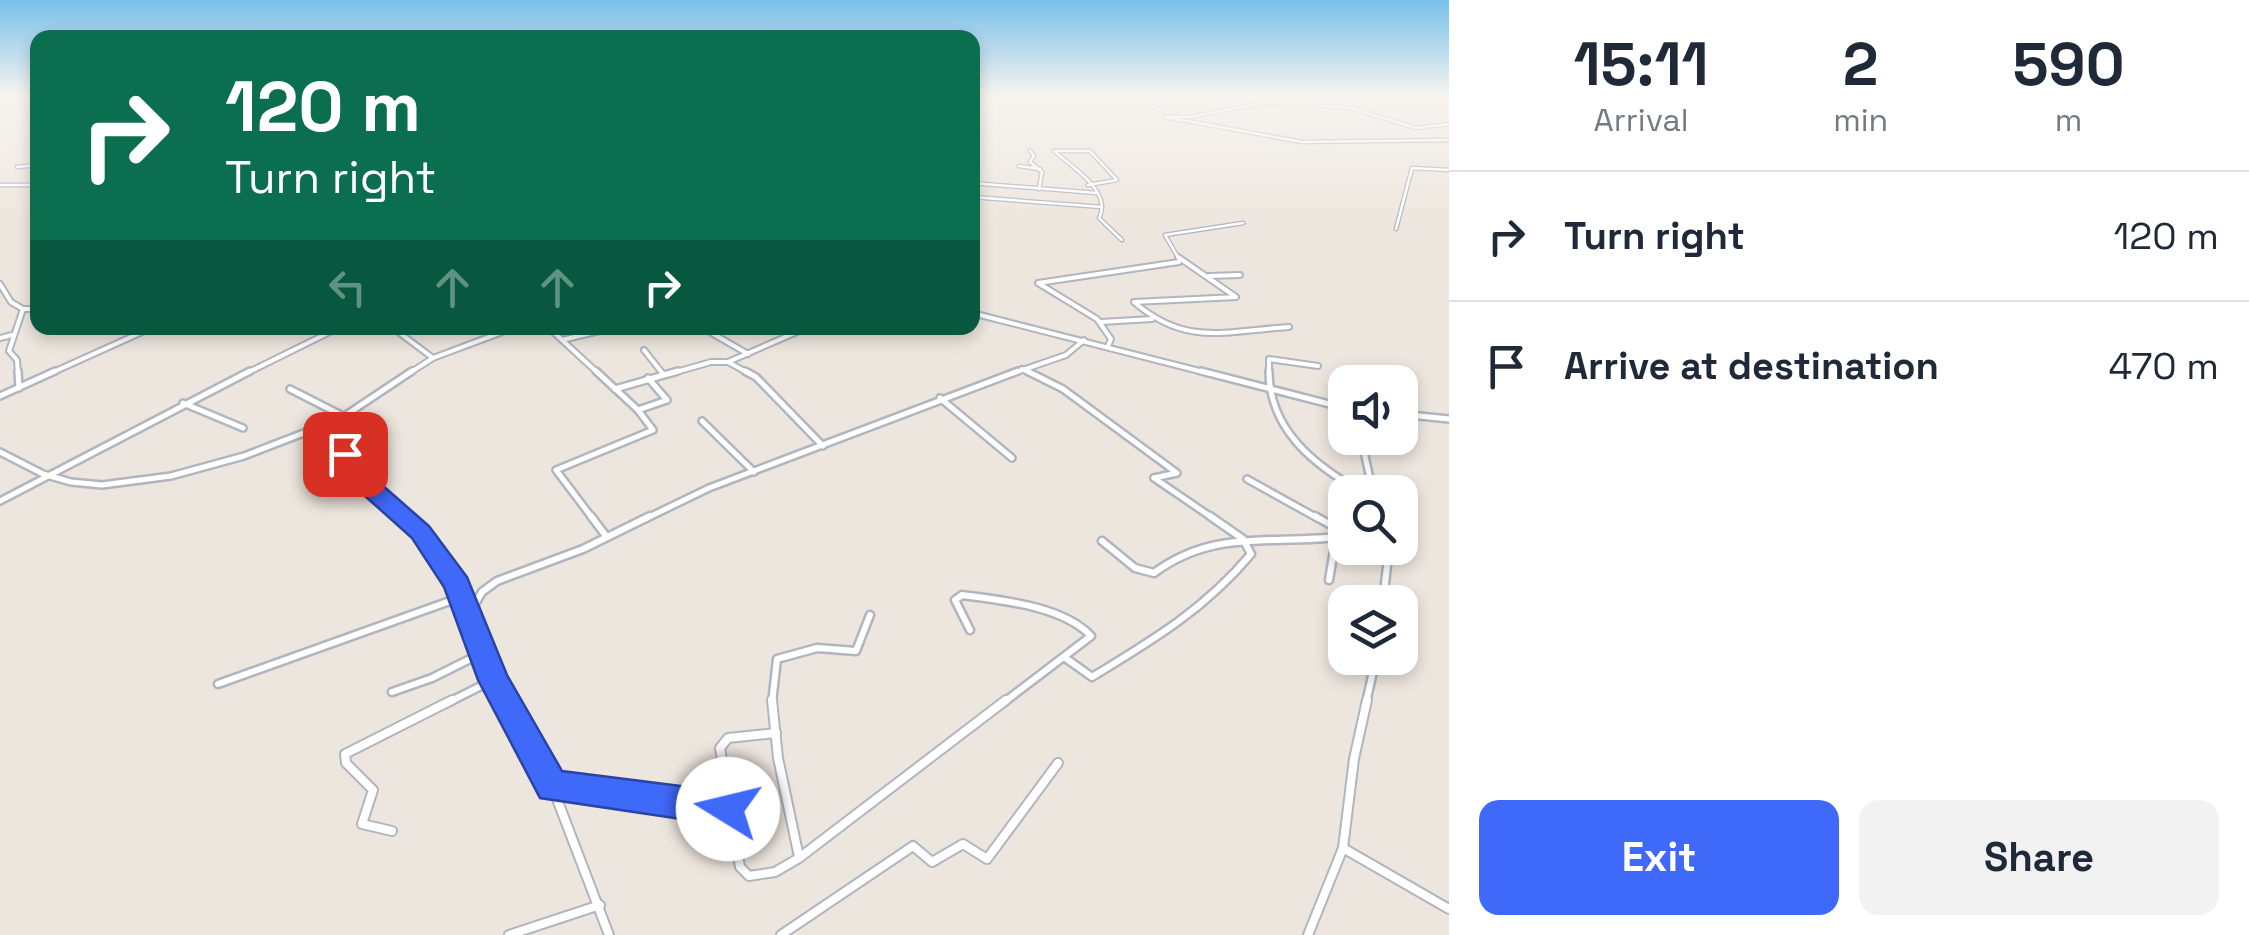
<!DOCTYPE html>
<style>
:root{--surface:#fff;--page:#f2f2f3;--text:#1f2937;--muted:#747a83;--line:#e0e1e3;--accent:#3f69f9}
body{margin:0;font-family:"Space Grotesk",sans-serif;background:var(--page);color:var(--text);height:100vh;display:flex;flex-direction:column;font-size:38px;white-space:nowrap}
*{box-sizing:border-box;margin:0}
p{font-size:32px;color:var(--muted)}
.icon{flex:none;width:55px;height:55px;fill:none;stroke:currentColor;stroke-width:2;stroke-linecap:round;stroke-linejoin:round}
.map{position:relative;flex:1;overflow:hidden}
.side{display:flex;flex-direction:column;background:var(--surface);width:800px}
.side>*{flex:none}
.top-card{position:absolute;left:30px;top:30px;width:950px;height:305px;border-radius:20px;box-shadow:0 5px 15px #0003;background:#0b6e4f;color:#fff;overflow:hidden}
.tools{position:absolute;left:1328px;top:365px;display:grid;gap:20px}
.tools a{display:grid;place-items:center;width:90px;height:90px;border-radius:20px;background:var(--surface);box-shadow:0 5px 15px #0003;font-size:50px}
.pin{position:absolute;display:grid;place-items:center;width:85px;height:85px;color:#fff;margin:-42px;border-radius:20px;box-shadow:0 5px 15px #0006}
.me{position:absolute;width:110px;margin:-55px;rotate:279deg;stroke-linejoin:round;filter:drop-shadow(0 0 8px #0008)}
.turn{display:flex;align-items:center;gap:35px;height:210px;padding:0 30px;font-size:45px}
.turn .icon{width:130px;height:130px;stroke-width:2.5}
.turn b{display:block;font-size:70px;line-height:85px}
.lanes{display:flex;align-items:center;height:95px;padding:0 30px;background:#0003;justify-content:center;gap:50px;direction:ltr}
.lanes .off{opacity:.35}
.eta{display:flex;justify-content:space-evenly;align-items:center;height:170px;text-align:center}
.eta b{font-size:60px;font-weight:800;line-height:70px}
.action{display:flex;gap:20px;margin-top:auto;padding:20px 30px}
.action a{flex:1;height:115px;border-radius:20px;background:var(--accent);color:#fff;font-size:40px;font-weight:800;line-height:115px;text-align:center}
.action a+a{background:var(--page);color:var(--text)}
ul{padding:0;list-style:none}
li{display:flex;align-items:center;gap:30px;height:130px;padding:0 30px;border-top:2px solid var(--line)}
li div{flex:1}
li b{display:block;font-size:38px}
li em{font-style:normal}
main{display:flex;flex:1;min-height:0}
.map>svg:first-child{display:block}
</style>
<main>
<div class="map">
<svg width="1449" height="935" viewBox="0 0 1449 935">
<rect width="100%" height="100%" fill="#ede6de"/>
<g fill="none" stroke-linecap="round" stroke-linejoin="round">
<defs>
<g id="minor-far4">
<polyline points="1128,96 1125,98 1163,110"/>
<polyline points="1167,96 1178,100"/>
<polyline points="1449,124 1416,128 1350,108 1270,102 1189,117 1165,117 1302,142 1449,140"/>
<polyline points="1030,151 1034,156 1030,162 1042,172 1039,189"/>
<path d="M1054 151C1072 167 1113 192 1099 218L1122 240"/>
<polyline points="1057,151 1090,151 1117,180 1088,185"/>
<polyline points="1019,166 1040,169"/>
<polyline points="17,167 38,165"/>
<polyline points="972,183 1097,193"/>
<polyline points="0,185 38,185"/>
<polyline points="972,197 1102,207"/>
<polyline points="1396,229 1412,168 1449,170"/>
<polyline points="1179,259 1165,235 1243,223"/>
</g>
<g id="minor-far3">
<path d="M1178 257 1236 297 1134 302C1186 347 1226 331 1289 327"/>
<polyline points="1209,276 1240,275"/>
<polyline points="0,284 11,302 23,309"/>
<polyline points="972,313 1211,374"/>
<polyline points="1101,322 1152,319"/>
<polyline points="393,328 433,358 408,374"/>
<polyline points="549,328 599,374"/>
<polyline points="703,328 748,354"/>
<polyline points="0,338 12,335"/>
<polyline points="562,340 612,328"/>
<polyline points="1108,346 1111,339 1097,319 1038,283 1179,262"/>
<polyline points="644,350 663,374"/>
<polyline points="433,358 513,328"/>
<polyline points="1022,369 1032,374"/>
<polyline points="18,374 17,360 9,351 23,309 38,309"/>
<polyline points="49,374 151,328"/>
<polyline points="245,374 338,328"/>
<polyline points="669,374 711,362 728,362"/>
<polyline points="750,374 728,362 806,328"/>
<polyline points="1011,374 1066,355 1084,340"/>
<polyline points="1269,374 1269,359 1318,366"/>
</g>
<g id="minor-far2">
<polyline points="18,371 19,388"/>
<polyline points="745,371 756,377 823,446"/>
<polyline points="1027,371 1063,389 1177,473 1154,478"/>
<polyline points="1201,371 1345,408"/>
<path d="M1269 371C1269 430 1315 466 1362 492"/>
<polyline points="290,389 341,415"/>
<polyline points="615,389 678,371"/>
<polyline points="0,396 55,371"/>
<polyline points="940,398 1012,458"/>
<polyline points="183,403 243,428"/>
<polyline points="638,410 667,400 648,378"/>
<polyline points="1400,414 1449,419"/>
<polyline points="340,419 335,426 351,467 407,519"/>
<polyline points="702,421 754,472"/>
<polyline points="1361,438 1373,492"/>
<polyline points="0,452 43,474 71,482 102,485 171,476 244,456 340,419 412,371"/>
<polyline points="1154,478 1214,519"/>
<polyline points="1247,479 1319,519"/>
<polyline points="0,501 250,371"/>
<polyline points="593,519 556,470 653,430 638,410 596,371"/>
<polyline points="645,519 709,488 1018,371"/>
</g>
<g id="minor-far1">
<path d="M404 516C427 538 453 570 465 599 480 634 487 670 506 703"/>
<polyline points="591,516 606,536"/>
<polyline points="1315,516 1345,533"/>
<polyline points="1400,519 1400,530"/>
<path d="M1102 541 1135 568 1154 573C1216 527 1274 546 1345 536"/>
<polyline points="1329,580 1336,538"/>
<polyline points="1383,602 1389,548"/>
<polyline points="470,613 482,592 497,581 583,549 650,516"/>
<path d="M970 630 955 600 962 595C1001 600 1063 606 1091 636L1003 703"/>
<path d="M1064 657 1092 677C1153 640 1205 609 1251 554L1243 539 1210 516"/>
<polyline points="218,684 464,596"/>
<polyline points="392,692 432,678 482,653"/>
<polyline points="447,703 493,680"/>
<polyline points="772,703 777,659 817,648 856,651 870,615"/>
<polyline points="1366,703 1376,658"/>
</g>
<g id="minor">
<polyline points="504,700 552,786 609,935"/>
<polyline points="772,700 778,758 799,857"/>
<polyline points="776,733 728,738 720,748 740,867 749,876 775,872 799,858 1006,700"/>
<polyline points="552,786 728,809"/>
<polyline points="392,831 362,824 373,790 346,763 345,754 452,700"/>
<polyline points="1343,848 1449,909"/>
<polyline points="509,935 600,905"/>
<polyline points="781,935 913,846 932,862 963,844 987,859 1058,763"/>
<polyline points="1308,935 1343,848 1354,759 1367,700"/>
</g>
</defs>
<!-- minor-far4 casing -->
<use href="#minor-far4" stroke="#b1b5bf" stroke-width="5"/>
<!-- minor-far3 casing -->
<use href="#minor-far3" stroke="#b1b5bf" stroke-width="8"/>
<!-- minor-far2 casing -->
<use href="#minor-far2" stroke="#b1b5bf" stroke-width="10"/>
<!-- minor-far1 casing -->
<use href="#minor-far1" stroke="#b1b5bf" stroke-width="11"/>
<!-- minor casing -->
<use href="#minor" stroke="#b1b5bf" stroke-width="12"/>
<!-- minor-far4 -->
<use href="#minor-far4" stroke="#fff" stroke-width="2.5"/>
<!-- minor-far3 -->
<use href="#minor-far3" stroke="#fff" stroke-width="4"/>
<!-- minor-far2 -->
<use href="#minor-far2" stroke="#fff" stroke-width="5"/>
<!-- minor-far1 -->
<use href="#minor-far1" stroke="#fff" stroke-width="6"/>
<!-- minor -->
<use href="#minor" stroke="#fff" stroke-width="8"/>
</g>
<!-- sky -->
<linearGradient id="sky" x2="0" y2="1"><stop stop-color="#78c0ea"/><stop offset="0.42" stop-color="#f7f4f0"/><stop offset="1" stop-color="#f7f4f0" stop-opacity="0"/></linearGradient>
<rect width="1449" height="227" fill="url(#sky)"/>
<!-- route -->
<polygon fill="#3f69f9" stroke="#2944a2" stroke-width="2.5" points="345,448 353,450 382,485 429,526 467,577 507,675 562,771 728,792 740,797 745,809 740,821 728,826 540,798 478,680 444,587 412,538 365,496 343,472 334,454"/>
</svg>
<div class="tools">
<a><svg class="icon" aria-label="sound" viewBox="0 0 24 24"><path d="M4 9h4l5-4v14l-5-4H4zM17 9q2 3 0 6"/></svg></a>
<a><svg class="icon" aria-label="search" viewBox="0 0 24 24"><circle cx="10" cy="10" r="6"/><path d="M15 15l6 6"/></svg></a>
<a><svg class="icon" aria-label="layers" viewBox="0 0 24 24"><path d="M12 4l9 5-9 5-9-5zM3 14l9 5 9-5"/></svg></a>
</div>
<div class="pin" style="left:345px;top:454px;background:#d93025"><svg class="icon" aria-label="arrive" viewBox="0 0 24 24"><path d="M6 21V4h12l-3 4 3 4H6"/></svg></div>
<svg class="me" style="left:728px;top:809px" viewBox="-20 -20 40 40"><circle r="19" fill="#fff"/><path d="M0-13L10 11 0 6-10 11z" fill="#3f69f9"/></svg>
<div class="top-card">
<div class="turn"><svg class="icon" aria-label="right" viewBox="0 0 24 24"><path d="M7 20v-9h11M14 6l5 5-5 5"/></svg><div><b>120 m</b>Turn right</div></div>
<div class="lanes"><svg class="icon off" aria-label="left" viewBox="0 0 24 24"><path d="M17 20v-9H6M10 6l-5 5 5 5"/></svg><svg class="icon off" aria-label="ahead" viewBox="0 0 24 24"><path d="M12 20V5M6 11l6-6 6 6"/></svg><svg class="icon off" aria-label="ahead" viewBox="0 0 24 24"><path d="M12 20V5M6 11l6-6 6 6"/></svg><svg class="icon" aria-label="right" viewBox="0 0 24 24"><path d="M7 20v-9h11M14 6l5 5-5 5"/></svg></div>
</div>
</div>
<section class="side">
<div class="eta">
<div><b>15:11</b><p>Arrival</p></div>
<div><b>2</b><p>min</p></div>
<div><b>590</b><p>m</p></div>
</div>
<ul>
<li><svg class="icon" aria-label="right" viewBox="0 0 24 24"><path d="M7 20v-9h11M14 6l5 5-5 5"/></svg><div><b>Turn right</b></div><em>120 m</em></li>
<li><svg class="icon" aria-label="arrive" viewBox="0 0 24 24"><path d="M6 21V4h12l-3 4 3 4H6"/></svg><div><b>Arrive at destination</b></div><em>470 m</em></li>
</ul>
<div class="action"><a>Exit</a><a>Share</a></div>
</section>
</main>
